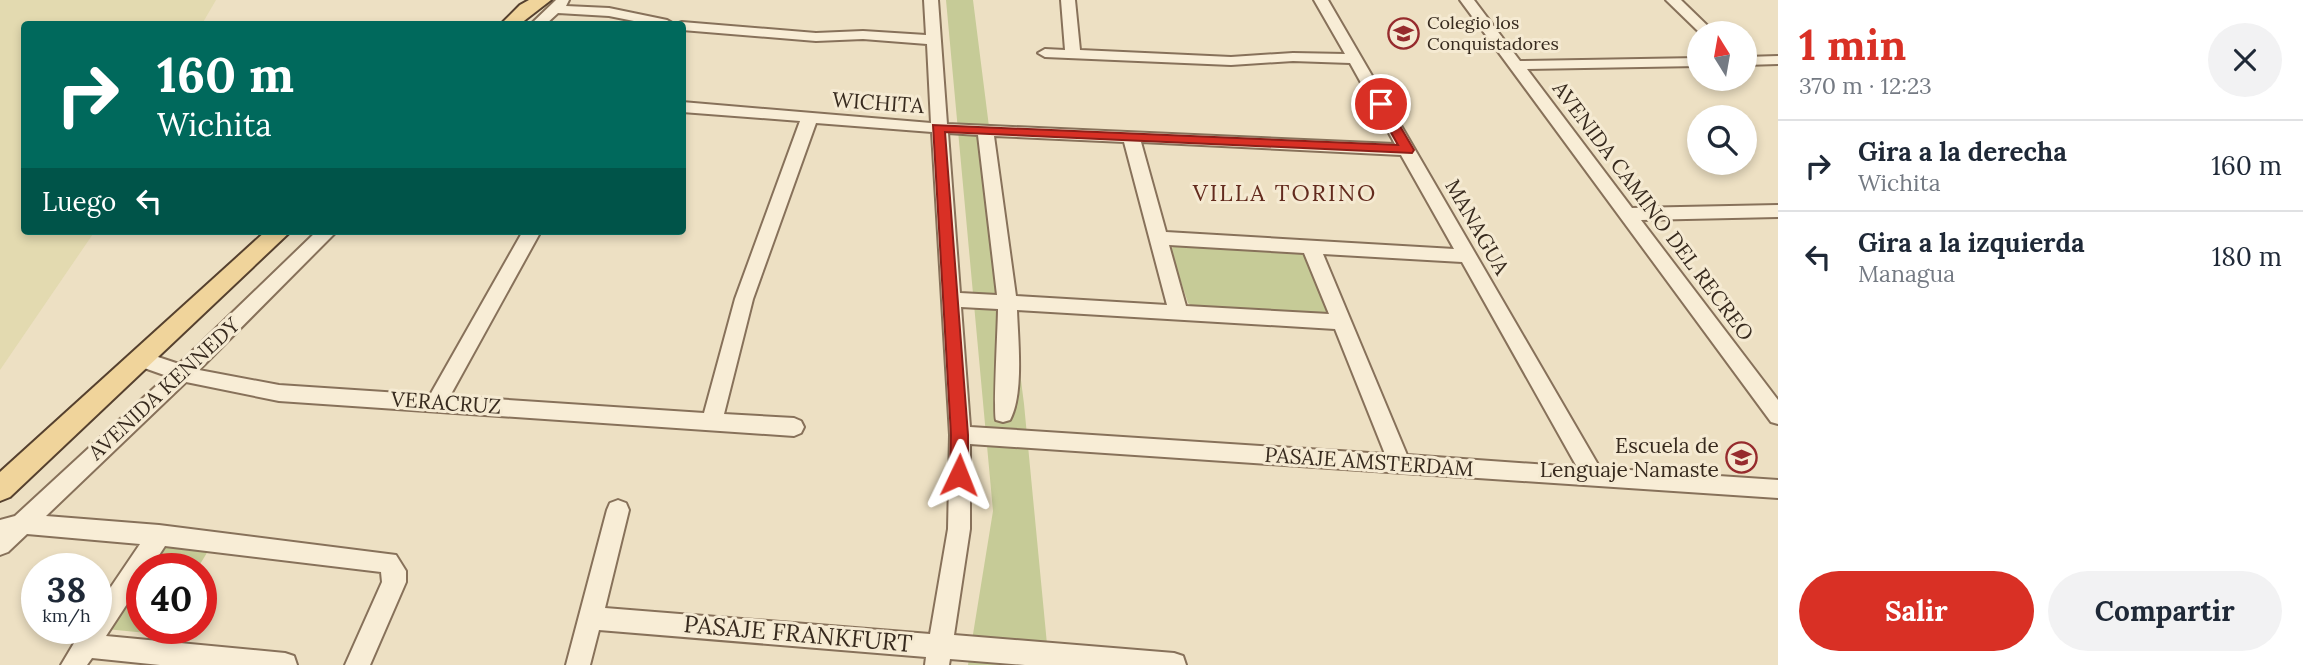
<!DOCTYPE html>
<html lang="es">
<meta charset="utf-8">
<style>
:root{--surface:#fff;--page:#f2f2f3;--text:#1f2937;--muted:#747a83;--line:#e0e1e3;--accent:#d93025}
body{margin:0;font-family:Lora,serif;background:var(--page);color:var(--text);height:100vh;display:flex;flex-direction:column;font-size:26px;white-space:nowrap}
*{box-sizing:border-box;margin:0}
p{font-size:23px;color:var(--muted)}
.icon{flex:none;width:38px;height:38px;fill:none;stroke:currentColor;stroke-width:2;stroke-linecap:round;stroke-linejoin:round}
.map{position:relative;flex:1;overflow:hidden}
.side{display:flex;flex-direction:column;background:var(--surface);width:525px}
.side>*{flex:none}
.top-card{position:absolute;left:21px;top:21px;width:665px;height:214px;border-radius:7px;box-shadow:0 4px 10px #0003;background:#00695c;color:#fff;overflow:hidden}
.needle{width:46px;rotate:349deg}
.controls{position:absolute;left:1687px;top:21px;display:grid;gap:14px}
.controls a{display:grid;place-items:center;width:70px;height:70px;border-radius:50%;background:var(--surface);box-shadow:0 4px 10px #0003;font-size:35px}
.speed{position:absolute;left:21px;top:553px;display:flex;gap:14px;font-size:35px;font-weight:700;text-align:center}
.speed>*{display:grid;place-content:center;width:91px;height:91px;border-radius:50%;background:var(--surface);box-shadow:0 4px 10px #0003;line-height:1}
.speed small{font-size:18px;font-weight:400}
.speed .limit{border:10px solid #d22;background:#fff;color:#111}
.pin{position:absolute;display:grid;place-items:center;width:60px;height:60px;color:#fff;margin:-30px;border:4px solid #fff;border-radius:50%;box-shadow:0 2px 7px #0007}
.me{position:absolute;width:77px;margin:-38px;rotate:2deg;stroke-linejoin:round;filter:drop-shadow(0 0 5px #0008)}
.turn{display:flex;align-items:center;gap:24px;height:147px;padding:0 21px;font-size:32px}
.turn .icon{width:91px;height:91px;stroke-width:2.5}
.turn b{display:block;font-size:49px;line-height:60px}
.then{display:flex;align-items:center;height:66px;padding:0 21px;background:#0003;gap:14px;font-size:26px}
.round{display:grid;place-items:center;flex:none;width:74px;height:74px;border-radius:37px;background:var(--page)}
.summary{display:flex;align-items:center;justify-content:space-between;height:119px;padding:0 21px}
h1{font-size:42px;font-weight:700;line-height:52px;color:var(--accent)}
.cta{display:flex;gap:14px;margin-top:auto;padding:14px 21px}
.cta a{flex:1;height:80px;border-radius:42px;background:var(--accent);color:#fff;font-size:28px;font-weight:700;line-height:80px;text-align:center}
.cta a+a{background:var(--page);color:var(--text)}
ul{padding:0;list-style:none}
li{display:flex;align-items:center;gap:21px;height:91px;padding:0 21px;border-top:2px solid var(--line)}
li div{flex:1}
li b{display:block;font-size:26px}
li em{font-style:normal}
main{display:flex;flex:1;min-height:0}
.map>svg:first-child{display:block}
</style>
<main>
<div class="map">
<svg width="1778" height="665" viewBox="0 0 1778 665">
<rect width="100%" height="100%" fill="#ede0c3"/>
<!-- farmland -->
<polygon fill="#e3dab0" points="0,0 216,0 202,24 24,24 24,231 95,231 0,370"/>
<!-- green -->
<g fill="#c6cb97">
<polygon points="946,0 973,0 1024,404 1049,665 968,665 993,511"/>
<polygon points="1177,245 1300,252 1312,264 1330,306 1327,313 1195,308 1188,303 1170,249"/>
<polygon points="170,530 218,535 197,569 145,569"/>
<polygon points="142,574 142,628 160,628 157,634 106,629"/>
</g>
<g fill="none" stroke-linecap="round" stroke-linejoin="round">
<defs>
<g id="minor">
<polygon points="556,0 569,0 566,6 609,8 667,20 674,24 649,24 609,16 558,13 546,24 531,24"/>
<path d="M924 0H938L947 124 1395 144 1350 63 1293 61 1231 65 1045 57 1038 53 1045 49 1065 50 1061 0H1075L1080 50 1231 57 1293 53 1345 54 1314 0H1328L1600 468 1778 480V498L970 444V529L954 635 1174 653 1183 656 1186 665H1025L950 659 949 665H925L926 657 599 630 590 665H566L607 510 610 503 618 500 626 503 629 510 605 608 930 634 948 529 950 435 932 132 816 123 753 299 724 414 794 418 801 421 804 427 801 433 794 436 279 401 186 382 46 516 159 525 396 555 406 571V582L370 665H345L382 582 381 572 165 546 150 569H142V581L106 636 285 653 294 656 297 665H160L92 658 87 665H61L83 628H96V609L140 544 27 534 8 552 0 555V520L15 516 167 376 133 364 130 359 133 354 140 351 179 364 317 231H337L199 370 279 385 430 395 523 231H541L450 396 704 413 735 299 800 121 682 112V102L931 123 927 44 863 39 816 41 682 30V24H676L682 22 816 33 863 31 926 35ZM948 133 978 135 997 295 960 293ZM994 136 1124 142 1167 305 1016 296ZM1141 142 1401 155 1454 249 1166 232ZM1169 245 1304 253 1329 314 1186 306ZM1323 254 1462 262 1577 467 1407 455ZM961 307 998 309C998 325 993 414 996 420L1003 422 1010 420C1024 394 1018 339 1017 310L1335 329 1385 454 970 427Z"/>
<polygon points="1460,0 1474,0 1520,61 1699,58 1699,66 1527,69 1632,208 1778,205 1778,217 1641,220 1778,400 1778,424 1771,422"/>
<polygon points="1666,0 1681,0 1715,33 1700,33"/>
<polygon points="1778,56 1778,64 1745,65 1745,57"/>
</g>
<g id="major">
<polygon points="529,0 551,0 520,24 501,24 520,5"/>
<polygon points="266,231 291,231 10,497 0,501 0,472"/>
</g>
</defs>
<!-- minor casing -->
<use href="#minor" stroke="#87715a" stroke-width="4"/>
<!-- major casing -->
<use href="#major" stroke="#55402e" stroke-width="4"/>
<!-- minor -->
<use href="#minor" fill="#f8edd6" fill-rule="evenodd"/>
<!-- major -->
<use href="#major" fill="#f0d49b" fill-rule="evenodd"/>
</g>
<!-- route -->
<polygon fill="#d93025" stroke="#8d1f18" stroke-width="2" points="1381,101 1387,104 1414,150 1412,153 945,132 968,435 968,475 965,480 959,482 952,480 950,475 951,435 933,125 1398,145 1375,104"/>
<!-- icons -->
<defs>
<symbol id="school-ring" viewBox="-11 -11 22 22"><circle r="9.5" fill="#f5ead2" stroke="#962b2d" stroke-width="1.5"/><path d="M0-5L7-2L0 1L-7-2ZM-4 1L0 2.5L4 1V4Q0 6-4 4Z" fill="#962b2d"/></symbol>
</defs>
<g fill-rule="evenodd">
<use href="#school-ring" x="1386" y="16" width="35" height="35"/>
<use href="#school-ring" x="1724" y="440" width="35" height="35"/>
</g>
<g text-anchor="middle" stroke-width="6" stroke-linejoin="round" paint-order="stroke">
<!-- far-poi labels -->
<g font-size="18" fill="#372a1e" stroke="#f5ead2" text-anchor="start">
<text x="1427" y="29">Colegio los<tspan x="1427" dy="21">Conquistadores</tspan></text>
</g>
<!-- street labels -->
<g font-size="21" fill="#372a1e" stroke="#f5ead2">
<text transform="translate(878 103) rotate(4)" y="7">WICHITA</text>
<text transform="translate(1653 211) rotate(53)" y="7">AVENIDA CAMINO DEL RECREO</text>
<text transform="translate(1477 227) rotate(60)" y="7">MANAGUA</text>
<text transform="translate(164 389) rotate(-43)" y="7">AVENIDA KENNEDY</text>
<text transform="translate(446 403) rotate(4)" y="7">VERACRUZ</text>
<text transform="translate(1369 462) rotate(4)" y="7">PASAJE AMSTERDAM</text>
</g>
<!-- poi labels -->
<g font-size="21" fill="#372a1e" stroke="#f5ead2" text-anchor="end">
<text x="1719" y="453">Escuela de<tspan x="1719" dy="24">Lenguaje Namaste</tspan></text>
</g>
<!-- neighbourhood labels -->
<g font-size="23" letter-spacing="2" fill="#632b1e" stroke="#f5ead2">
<text x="1285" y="201">VILLA TORINO</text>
</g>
<!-- near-street labels -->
<g font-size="24" fill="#372a1e" stroke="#f5ead2">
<text transform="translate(798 634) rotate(5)" y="8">PASAJE FRANKFURT</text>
</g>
</g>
</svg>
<div class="controls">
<a><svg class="needle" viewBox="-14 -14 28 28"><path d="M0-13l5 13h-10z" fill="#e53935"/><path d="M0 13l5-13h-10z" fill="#747a83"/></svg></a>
<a><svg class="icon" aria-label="search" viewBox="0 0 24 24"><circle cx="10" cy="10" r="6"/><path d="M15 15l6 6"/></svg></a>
</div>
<div class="speed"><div>38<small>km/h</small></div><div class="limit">40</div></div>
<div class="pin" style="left:1381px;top:104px;background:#d93025"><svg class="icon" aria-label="arrive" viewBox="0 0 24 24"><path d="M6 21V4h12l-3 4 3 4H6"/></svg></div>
<svg class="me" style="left:959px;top:475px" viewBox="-20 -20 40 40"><path d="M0-17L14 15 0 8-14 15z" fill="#d93025" stroke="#fff" stroke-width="4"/></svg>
<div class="top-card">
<div class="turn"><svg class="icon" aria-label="right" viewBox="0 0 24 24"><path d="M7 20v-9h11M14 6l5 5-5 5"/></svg><div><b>160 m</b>Wichita</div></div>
<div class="then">Luego<svg class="icon" aria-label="left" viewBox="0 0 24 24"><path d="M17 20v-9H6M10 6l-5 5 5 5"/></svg></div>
</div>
</div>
<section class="side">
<div class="summary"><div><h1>1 min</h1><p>370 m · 12:23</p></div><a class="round"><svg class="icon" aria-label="close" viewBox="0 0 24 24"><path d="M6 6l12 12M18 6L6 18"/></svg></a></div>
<ul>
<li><svg class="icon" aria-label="right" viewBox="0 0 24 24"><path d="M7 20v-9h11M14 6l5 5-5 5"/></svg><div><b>Gira a la derecha</b><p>Wichita</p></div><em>160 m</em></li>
<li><svg class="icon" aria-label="left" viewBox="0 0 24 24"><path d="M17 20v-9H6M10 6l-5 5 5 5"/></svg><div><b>Gira a la izquierda</b><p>Managua</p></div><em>180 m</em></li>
</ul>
<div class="cta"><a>Salir</a><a>Compartir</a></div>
</section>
</main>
